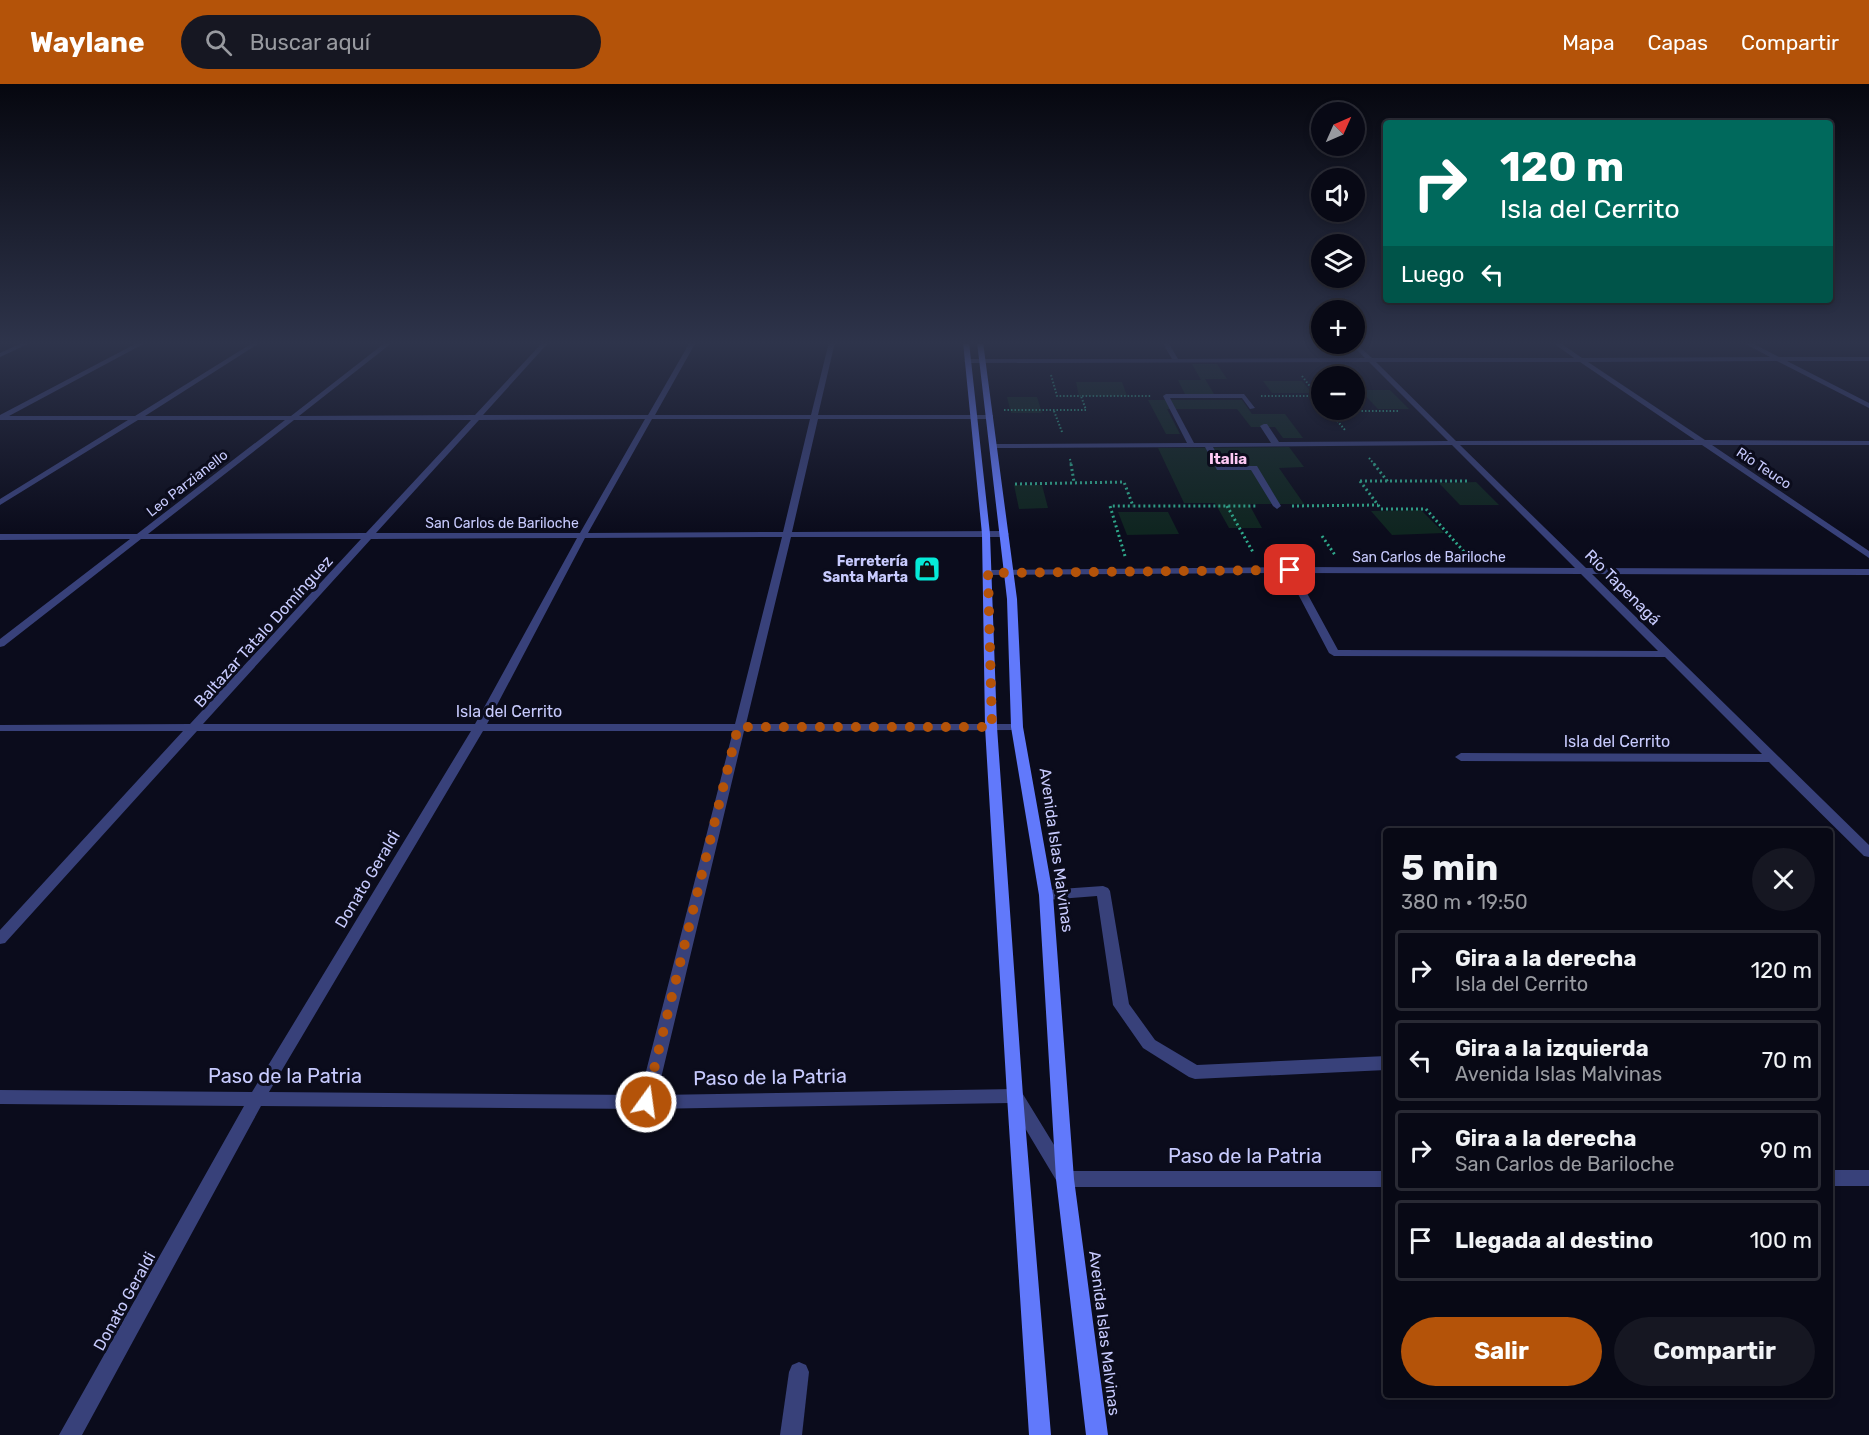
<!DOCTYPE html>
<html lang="es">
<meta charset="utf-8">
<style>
:root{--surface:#080915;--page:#161722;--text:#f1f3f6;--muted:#989aa0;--line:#292a34;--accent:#b45309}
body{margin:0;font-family:Rubik,sans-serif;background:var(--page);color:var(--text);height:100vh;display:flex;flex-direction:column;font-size:22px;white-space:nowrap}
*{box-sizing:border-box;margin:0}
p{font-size:20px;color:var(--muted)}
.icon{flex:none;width:33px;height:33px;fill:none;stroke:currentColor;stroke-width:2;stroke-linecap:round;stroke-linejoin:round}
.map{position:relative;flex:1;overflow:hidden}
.sheet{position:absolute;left:1383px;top:744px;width:450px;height:570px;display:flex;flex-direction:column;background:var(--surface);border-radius:6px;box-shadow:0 3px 9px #0003,0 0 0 2px var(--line)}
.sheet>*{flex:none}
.guide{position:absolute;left:1383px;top:36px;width:450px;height:183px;border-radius:6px;box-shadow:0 3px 9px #0003,0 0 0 2px var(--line);background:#00695c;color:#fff;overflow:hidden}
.needle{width:39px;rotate:45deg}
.controls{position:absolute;left:1311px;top:18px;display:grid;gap:12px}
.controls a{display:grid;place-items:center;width:54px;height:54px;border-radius:50%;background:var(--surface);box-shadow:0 3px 9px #0003,0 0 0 2px var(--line);font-size:30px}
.pin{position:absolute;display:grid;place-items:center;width:51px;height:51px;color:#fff;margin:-26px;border-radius:12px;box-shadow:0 3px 9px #0006}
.me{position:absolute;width:66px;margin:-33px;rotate:14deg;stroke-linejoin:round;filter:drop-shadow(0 0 4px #0008)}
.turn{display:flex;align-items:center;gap:21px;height:126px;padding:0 18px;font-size:27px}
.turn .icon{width:78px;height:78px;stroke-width:2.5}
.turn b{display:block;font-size:42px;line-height:51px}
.then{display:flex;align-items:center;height:57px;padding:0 18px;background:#0003;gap:12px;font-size:22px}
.round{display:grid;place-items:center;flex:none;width:63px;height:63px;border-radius:32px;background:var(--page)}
.overview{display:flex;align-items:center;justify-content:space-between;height:102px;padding:0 18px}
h1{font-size:36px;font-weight:700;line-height:45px}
.button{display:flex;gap:12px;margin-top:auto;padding:12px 18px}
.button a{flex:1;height:69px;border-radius:36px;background:var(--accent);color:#fff;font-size:24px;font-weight:700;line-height:69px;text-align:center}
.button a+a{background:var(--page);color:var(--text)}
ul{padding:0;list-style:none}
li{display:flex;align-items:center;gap:18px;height:81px;margin:0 12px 9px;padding:0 6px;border:3px solid var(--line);border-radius:6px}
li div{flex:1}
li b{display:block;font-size:22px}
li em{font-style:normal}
header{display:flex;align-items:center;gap:36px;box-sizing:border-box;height:84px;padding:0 30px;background:var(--accent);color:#fff}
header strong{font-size:28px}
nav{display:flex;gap:33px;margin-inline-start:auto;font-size:21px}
.search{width:420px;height:54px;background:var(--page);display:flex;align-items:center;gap:15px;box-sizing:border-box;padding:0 21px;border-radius:33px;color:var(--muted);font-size:22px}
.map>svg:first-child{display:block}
</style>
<header>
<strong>Waylane</strong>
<div class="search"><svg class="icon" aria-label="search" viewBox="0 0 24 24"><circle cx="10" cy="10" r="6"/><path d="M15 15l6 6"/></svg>Buscar aquí</div>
<nav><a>Mapa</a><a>Capas</a><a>Compartir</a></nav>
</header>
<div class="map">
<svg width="1869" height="1351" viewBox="0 0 1869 1351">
<rect width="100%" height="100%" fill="#0b0c1c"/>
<!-- green -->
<g fill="#0f2520">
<polygon points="1192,280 1217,280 1227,295 1205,295 1214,310 1185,310 1178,296 1201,296"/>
<polygon points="1263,297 1302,297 1312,309 1272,309"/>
<polygon points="1076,298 1122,298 1127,312 1079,312"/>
<polygon points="1360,306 1390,306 1409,325 1378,325"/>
<polygon points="1007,313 1037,313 1042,329 1011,329"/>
<polygon points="1148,316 1242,316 1252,330 1285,330 1303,354 1283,354 1275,343 1251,343 1237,325 1167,325 1180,350 1166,350"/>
<polygon points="1289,363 1304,383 1279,384 1304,420 1249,420 1262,444 1229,444 1215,419 1184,419 1158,364"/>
<polygon points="1476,398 1499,421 1460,421 1439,399"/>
<polygon points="1014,401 1042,401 1048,424 1019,425"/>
<polygon points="1421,426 1444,449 1392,451 1371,427"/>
<polygon points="1118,428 1168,428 1179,450 1127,451"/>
</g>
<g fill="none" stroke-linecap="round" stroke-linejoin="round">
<!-- path-far1 -->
<g stroke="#2faa8c" stroke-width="2" stroke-dasharray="1.5 2" stroke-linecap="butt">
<polyline points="1051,291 1057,312 1081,312"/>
<polyline points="1302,292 1322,318"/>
<polyline points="1261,312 1317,312"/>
<polyline points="1004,326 1086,326 1081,312 1151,312"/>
<polyline points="1328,326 1345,346"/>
<polyline points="1054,327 1062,348"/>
<polyline points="1330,327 1399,327"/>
<polyline points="1369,374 1375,381"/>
<polyline points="1070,375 1071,381"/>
</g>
<!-- path -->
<g stroke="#2faa8c" stroke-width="3" stroke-dasharray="2 3" stroke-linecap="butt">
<polyline points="1071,380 1074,398"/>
<polyline points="1374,380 1388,398"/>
<polyline points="1360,397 1381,425 1426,425 1466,470"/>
<polyline points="1360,397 1470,397"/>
<polyline points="1015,400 1124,398 1133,422 1257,422"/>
<polyline points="1227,422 1254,470"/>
<polyline points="1292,422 1378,421"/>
<polyline points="1322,452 1335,471"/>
<polyline points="1125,472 1110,422 1133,422"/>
</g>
<!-- service -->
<g fill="#38417a" fill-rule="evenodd">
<polygon points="1103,802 1108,804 1110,807 1129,920 1155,956 1197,981 1386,972 1386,986 1195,995 1189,993 1143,964 1113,921 1097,812 1046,816 1041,814 1039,811 1041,808 1046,806"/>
<polygon points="799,1278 806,1281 809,1288 802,1351 780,1351 789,1288 792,1281"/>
</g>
<!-- minor -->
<g fill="#38417a" fill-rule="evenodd">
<path d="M139 258H147L9 332H135L254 258H261L145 332H291L386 258H393L299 332 475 331 543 258H549L483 331H648L690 258H696L655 331H811L829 258H835L818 331H993V335H818L792 448 1005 447 1009 450 1005 453H791L746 640H1017L1023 643 1017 646 744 647 657 1011 1015 1005 1021 1007 1070 1087H1386V1103H1065L1059 1101 1010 1019 647 1025 261 1022 82 1351H59L244 1022 0 1020V1006L252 1008 471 647H197L5 859 0 860V846L183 647H0V641L190 640 361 455H141L4 562 0 563V555L130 455 0 456V450H137L285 336H138L0 421V415L128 336H0V331ZM645 335 580 449H376L479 336ZM652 335H810L783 448 588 449ZM294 336H471L366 449 148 450ZM782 453 735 640H487L585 454ZM577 454 475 640H203L371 455ZM483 647H733L640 1011 269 1008Z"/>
<path d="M1162 258H1168L1178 275 1365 274 1351 260 1354 258 1372 274H1574L1552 258H1559L1582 274 1770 273 1742 258H1750L1779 273H1869V277H1787L1869 319V324L1777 277 1588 278 1705 356 1869 357V361H1712L1869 467V474L1702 361H1460L1586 484 1869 485V491L1592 490 1869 761V773L1864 772 1769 678 1461 677 1455 673 1461 669 1762 670 1665 573 1334 572 1329 569 1287 489 986 491V487L989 486 1290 483 1575 484 1452 361 1213 363 1223 382H1257L1281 422 1277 425 1273 422 1251 386H1217L1205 363 994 364 990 362 994 360 1187 359 1163 312 1166 310H1244L1255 324 1250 325 1242 314H1170L1194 359H1271L1260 342 1264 340H1267L1279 358 1448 357 1369 278 967 279 964 277 967 275H1172ZM1376 278H1580L1695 356 1456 357ZM1296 489 1581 490 1658 567 1338 566Z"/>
<rect x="1830" y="1086" width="39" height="16"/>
</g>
<!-- tertiary -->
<polygon fill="#38417a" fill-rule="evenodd" points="24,258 32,258 0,273 0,269"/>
<!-- secondary -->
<g fill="#6179fb" fill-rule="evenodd">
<polygon points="963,258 969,258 990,450 997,643 1023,1012 1051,1351 1029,1351 1007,1012 985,643 982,450"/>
<polygon points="977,258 983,258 1017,515 1023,643 1053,811 1074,1095 1108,1351 1086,1351 1056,1095 1039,811 1011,643 1007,515"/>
</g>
</g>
<!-- sky -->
<linearGradient id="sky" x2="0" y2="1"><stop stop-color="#06070f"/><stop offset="0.58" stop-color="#2e344b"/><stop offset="1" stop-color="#2e344b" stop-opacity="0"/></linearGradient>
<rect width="1869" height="447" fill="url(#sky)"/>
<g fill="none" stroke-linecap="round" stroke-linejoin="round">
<!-- route -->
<polyline stroke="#b45309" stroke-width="10" stroke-dasharray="0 18" points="646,1018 738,643 992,643 988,489 1290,486"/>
</g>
<!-- icons -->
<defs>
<symbol id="shop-square" viewBox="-11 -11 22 22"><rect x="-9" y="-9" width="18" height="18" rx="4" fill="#06ebd8" stroke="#0b0c1c"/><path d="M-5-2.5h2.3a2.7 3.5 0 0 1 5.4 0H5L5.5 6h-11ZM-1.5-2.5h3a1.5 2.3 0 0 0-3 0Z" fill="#111"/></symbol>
</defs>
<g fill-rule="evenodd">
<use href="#shop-square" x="912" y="470" width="30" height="30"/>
</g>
<g text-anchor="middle" stroke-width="6" stroke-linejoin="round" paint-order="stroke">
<!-- far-street labels -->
<g font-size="14" fill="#c8cbfe" stroke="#0b0c1c">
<text transform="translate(1764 384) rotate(34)" y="5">Río Teuco</text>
<text transform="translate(187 399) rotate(-38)" y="5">Leo Parzianello</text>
<text x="502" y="444">San Carlos de Bariloche</text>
<text x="1429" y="478">San Carlos de Bariloche</text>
</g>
<!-- far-poi labels -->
<g font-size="14" font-weight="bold" fill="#c8cbfe" stroke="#0b0c1c" text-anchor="end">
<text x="908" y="482">Ferretería<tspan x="908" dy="16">Santa Marta</tspan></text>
</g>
<!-- far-neighbourhood labels -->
<g font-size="15" font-weight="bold" fill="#fec9f4" stroke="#0b0c1c">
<text x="1228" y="380">Italia</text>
</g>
<!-- street labels -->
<g font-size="16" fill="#c8cbfe" stroke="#0b0c1c">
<text transform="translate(1623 503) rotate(45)" y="6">Río Tapenagá</text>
<text transform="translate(263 547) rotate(-48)" y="6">Baltazar Tatalo Domínguez</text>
<text x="509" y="633">Isla del Cerrito</text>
<text x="1617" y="663">Isla del Cerrito</text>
<text transform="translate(1057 766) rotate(82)" y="6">Avenida Islas Malvinas</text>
<text transform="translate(367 795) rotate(-59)" y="6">Donato Geraldi</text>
<text transform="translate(124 1217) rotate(-61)" y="6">Donato Geraldi</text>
<text transform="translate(1105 1249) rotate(83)" y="6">Avenida Islas Malvinas</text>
</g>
<!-- near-street labels -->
<g font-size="20" fill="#c8cbfe" stroke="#0b0c1c">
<text x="285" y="999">Paso de la Patria</text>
<text transform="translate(770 993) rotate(-1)" y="7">Paso de la Patria</text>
<text x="1245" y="1079">Paso de la Patria</text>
</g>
</g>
</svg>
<div class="controls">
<a><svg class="needle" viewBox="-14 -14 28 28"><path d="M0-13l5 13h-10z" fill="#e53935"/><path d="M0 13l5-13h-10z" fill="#989aa0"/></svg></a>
<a><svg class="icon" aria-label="sound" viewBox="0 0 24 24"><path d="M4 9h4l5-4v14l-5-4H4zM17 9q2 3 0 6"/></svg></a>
<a><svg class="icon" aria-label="layers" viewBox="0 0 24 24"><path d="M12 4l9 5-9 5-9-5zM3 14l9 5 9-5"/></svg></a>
<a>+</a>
<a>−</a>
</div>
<div class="pin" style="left:1290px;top:486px;background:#d93025"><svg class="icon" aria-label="arrive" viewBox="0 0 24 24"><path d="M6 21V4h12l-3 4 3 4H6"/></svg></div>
<svg class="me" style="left:646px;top:1018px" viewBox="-20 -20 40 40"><circle r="17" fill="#b45309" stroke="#fff" stroke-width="3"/><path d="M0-11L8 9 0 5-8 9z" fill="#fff"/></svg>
<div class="guide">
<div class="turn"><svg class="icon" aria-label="right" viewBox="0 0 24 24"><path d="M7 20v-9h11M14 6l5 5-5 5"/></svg><div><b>120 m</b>Isla del Cerrito</div></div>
<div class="then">Luego<svg class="icon" aria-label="left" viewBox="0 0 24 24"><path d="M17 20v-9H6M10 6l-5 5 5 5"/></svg></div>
</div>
<section class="sheet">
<div class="overview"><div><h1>5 min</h1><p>380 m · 19:50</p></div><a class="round"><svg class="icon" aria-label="close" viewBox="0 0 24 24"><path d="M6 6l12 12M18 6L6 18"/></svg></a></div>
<ul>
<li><svg class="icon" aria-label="right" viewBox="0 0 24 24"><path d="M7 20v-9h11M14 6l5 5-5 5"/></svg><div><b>Gira a la derecha</b><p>Isla del Cerrito</p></div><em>120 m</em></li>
<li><svg class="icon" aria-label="left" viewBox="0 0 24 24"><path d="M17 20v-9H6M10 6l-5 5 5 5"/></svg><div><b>Gira a la izquierda</b><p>Avenida Islas Malvinas</p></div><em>70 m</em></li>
<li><svg class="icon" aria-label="right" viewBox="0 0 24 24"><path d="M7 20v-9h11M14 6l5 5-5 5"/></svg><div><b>Gira a la derecha</b><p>San Carlos de Bariloche</p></div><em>90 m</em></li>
<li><svg class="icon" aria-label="arrive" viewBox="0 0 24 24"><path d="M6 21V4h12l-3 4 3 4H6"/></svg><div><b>Llegada al destino</b></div><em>100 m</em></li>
</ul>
<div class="button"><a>Salir</a><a>Compartir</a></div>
</section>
</div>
